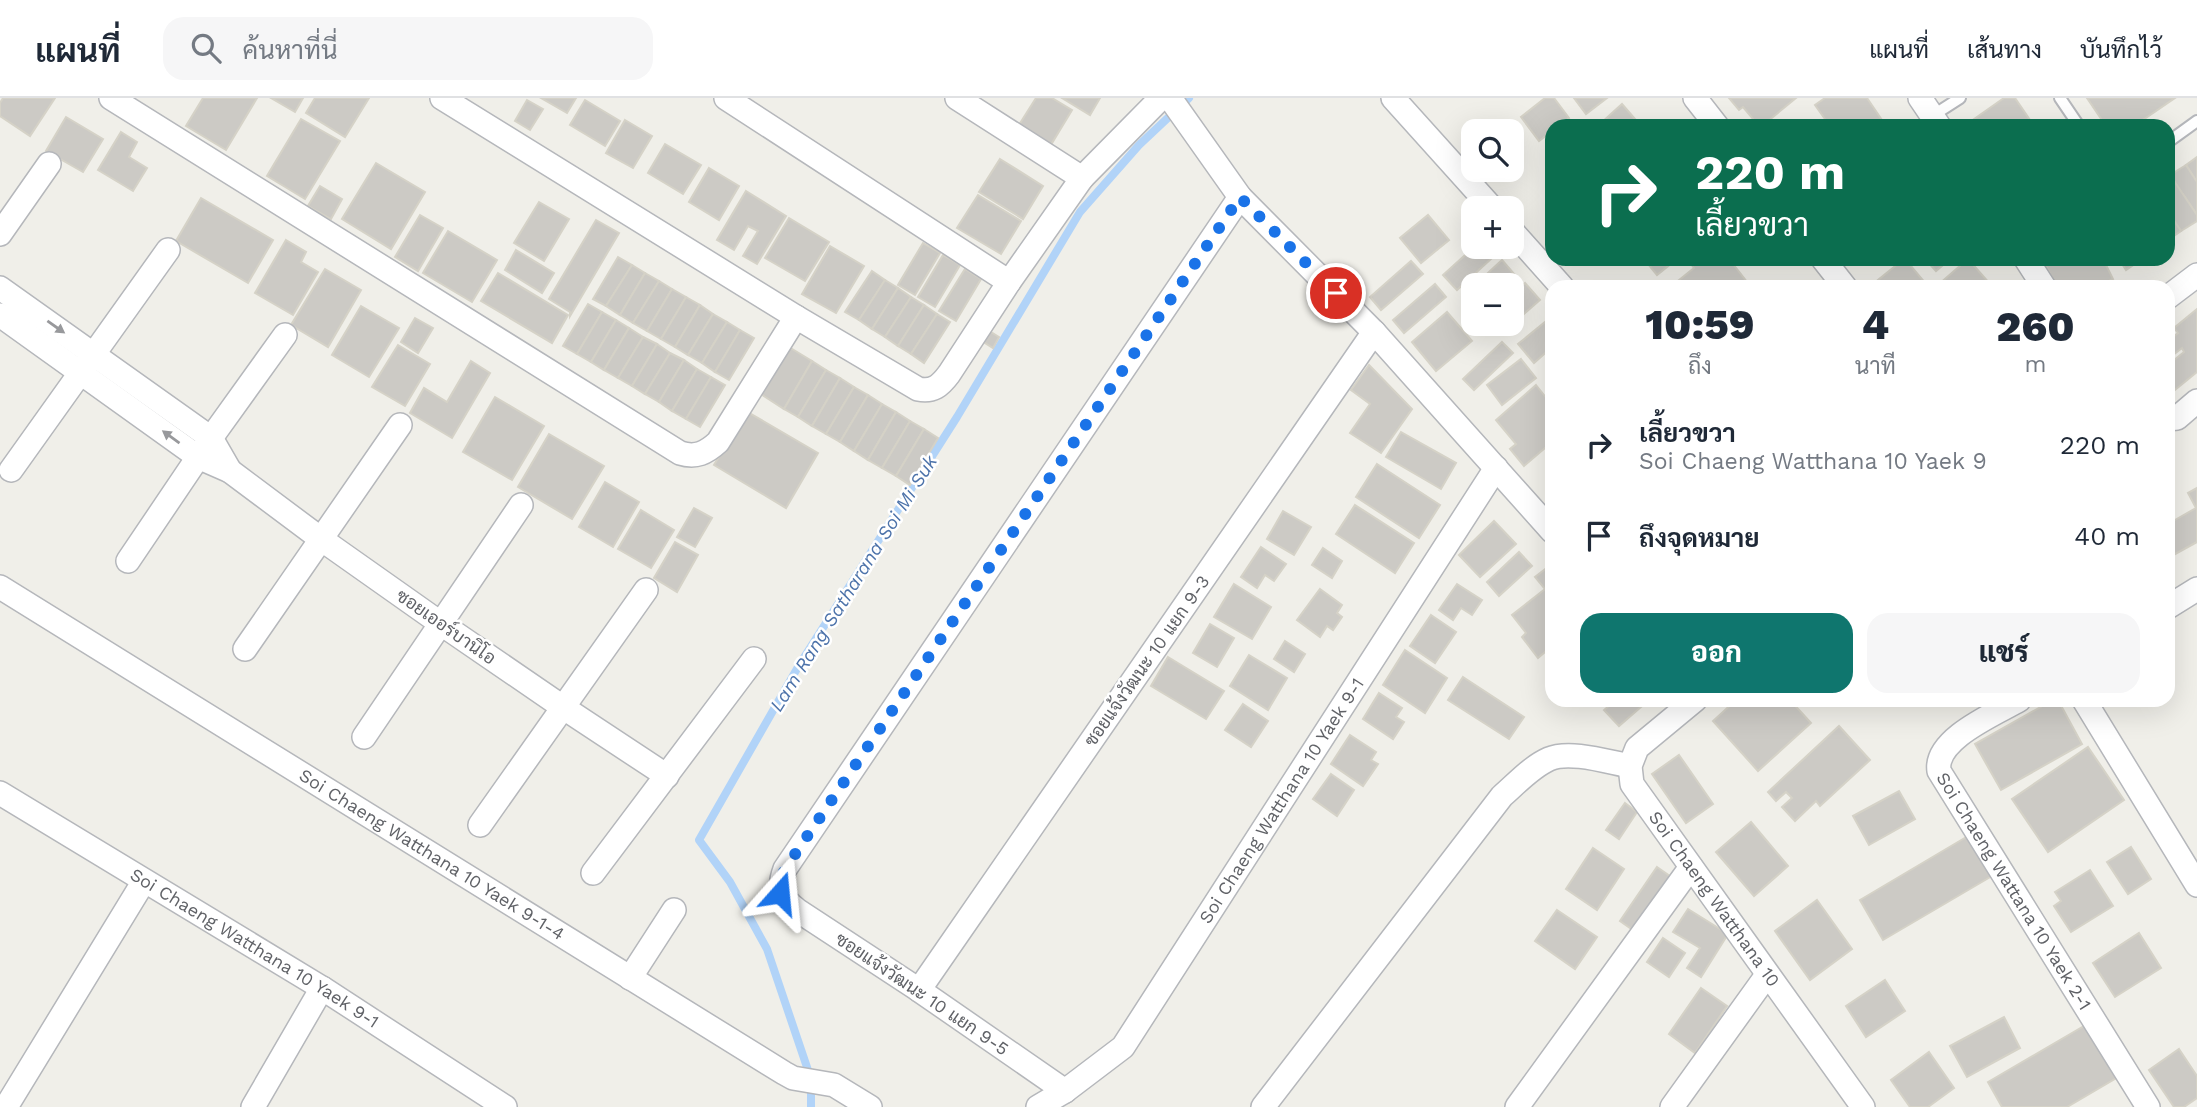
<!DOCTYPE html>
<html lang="th">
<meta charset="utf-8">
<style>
:root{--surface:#fff;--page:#f6f6f7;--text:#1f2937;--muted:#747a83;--line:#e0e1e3;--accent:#0f766e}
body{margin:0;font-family:"Work Sans",Sarabun,sans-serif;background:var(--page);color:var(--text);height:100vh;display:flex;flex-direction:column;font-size:26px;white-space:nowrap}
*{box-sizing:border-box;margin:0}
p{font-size:23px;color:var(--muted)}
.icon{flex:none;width:38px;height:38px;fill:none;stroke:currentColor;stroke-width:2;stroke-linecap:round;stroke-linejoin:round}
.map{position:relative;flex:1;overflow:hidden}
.sheet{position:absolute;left:1545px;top:182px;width:630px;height:427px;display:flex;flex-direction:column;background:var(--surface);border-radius:21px;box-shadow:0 7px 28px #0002}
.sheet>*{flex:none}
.guide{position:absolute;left:1545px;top:21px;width:630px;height:147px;border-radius:21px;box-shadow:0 7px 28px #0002;background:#0b6e4f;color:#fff;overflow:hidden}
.fabs{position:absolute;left:1461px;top:21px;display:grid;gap:14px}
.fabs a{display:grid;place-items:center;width:63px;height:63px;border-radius:14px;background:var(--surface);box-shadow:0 7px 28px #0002;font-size:35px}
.pin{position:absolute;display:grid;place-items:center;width:60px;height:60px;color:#fff;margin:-30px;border:4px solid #fff;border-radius:50%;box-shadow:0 2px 7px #0007}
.me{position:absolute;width:77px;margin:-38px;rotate:18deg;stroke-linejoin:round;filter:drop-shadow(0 0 5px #0008)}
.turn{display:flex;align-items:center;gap:24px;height:147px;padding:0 35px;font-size:32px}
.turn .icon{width:91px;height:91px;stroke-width:2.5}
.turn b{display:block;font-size:49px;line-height:60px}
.eta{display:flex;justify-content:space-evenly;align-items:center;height:119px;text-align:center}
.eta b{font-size:42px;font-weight:800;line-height:49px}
.cta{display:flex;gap:14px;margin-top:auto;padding:14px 35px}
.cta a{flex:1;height:80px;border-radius:21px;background:var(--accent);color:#fff;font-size:28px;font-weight:800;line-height:80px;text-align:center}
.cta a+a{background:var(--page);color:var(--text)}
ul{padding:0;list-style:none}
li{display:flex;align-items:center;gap:21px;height:91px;padding:0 35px}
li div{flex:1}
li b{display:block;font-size:26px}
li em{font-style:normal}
header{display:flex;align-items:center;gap:42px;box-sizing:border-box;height:98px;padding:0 35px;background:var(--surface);border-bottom:2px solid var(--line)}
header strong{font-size:33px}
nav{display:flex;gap:38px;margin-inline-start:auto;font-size:24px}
.search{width:490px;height:63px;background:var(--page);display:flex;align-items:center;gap:18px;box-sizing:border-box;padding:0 24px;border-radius:21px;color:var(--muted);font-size:26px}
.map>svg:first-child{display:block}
</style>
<header>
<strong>แผนที่</strong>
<div class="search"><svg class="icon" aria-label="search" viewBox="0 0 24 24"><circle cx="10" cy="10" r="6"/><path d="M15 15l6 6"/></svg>ค้นหาที่นี่</div>
<nav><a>แผนที่</a><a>เส้นทาง</a><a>บันทึกไว้</a></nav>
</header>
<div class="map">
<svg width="2197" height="1009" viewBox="0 0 2197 1009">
<rect width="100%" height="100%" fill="#f0efe9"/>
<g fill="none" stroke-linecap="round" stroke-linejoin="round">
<!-- stream -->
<polyline stroke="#b1d3f8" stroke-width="8" points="811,1009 811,981 767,851 730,784 699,742 798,569 957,319 1080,114 1139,47 1189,0"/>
</g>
<!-- building -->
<g fill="#cccac5" stroke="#d5d2c7" stroke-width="2">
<polygon points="3,0 55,0 30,38 0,18 0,5"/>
<polygon points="203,0 257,0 226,52 186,28"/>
<polygon points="271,0 303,0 295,14"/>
<polygon points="315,0 369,0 345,39 306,15"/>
<polygon points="541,0 576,0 567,15"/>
<polygon points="1036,0 1052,0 1072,12 1049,50 1017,30"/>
<polygon points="1062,0 1100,0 1090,17"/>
<polygon points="1545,0 1554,0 1569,20 1559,28 1552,28 1552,33 1539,43 1521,19"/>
<polygon points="1574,0 1607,0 1586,16"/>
<polygon points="1729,0 1796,0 1762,28 1759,28 1743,9 1739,12"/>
<polygon points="1825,0 1867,0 1886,28 1830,28 1815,7"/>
<polygon points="2004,0 2015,0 2032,25 2027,28 1968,28 1967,26"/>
<polygon points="2087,0 2175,0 2134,28 2106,28"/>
<polygon points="527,2 543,11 530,32 515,23"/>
<polygon points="585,2 620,23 605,48 570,27"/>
<polygon points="1622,6 1641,28 1601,28 1600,26"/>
<polygon points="66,19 103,41 83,74 46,53"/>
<polygon points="301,21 340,43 305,101 267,78"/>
<polygon points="625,22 652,38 633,70 606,55"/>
<polygon points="121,34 137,44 129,59 147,70 133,93 98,72"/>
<polygon points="665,46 701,67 683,96 648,75"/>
<polygon points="2197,59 2197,84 2186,67"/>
<polygon points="1000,61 1043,88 1023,121 979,94"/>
<polygon points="376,65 425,94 391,151 342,121"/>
<polygon points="2186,67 2197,84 2197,117 2170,77"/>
<polygon points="709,70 739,88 719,122 689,104"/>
<polygon points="2170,77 2197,117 2197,123 2181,133 2168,114"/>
<polygon points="320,88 342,101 331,121 308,108"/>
<polygon points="746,93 786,118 757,166 743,158 758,133 748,128 734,152 717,142"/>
<polygon points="978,97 1021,123 1001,156 957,130"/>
<polygon points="201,100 273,142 248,185 176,143"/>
<polygon points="539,104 569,121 544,163 514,145"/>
<polygon points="2168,114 2181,133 2168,142"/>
<polygon points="420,117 443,130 418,173 395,159"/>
<polygon points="1428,117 1449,142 1421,165 1400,140"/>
<polygon points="789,120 829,144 805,183 765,160"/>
<polygon points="596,122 619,135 570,218 570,214 549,201"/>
<polygon points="448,133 497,162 472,204 423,175"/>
<polygon points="286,142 306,154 301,164 318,174 293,217 255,195"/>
<polygon points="923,145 940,155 915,197 898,187"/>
<polygon points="830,148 864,168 836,215 802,196"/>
<polygon points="1474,149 1504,149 1457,192 1443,177"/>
<polygon points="516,152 554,175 542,195 505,172"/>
<polygon points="943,157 960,167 935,209 918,199"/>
<polygon points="618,159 632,167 606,208 593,201"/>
<polygon points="1644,161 1677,161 1657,177"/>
<polygon points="1687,161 1729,161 1751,189 1679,189 1683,186 1679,182 1694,170"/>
<polygon points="1904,161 1905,161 1927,187 1884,189 1878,182"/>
<polygon points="1925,161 1950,161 1936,173"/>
<polygon points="1968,161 1991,187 1988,189 1939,189 1938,187"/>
<polygon points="2058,161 2103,161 2113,181 2097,189 2057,189 2046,168"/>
<polygon points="2119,161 2142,161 2126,172"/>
<polygon points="1502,162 1514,176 1501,187 1475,187"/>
<polygon points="1411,163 1423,176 1381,212 1370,199"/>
<polygon points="632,167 645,175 620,217 606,208"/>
<polygon points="325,171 361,192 328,249 291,227"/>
<polygon points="965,171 981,181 956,223 939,213"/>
<polygon points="872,173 885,182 859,222 845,214"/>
<polygon points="498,175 568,217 552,245 481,203"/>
<polygon points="645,175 659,183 633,225 620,217"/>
<polygon points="885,182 898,190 872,231 859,222"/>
<polygon points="659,183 672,191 647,233 633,225"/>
<polygon points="1525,185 1540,202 1501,236 1492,226 1512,226 1512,197"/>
<polygon points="1435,186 1446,199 1404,235 1393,222"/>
<polygon points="898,190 911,199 885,239 872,231"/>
<polygon points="672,191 686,199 661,241 647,233"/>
<polygon points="686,199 700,207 675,249 661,241"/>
<polygon points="911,199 924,207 898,248 885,239"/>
<polygon points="588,206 602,214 577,256 563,248"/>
<polygon points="700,207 713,216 688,257 675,249"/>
<polygon points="924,207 937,216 911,256 898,248"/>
<polygon points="361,208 399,230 369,279 332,257"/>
<polygon points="2197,211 2197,274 2170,296 2168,267 2184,254 2182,250 2168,261 2168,243 2178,235 2174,230"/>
<polygon points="602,214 616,222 591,264 577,256"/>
<polygon points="1447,214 1472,243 1436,273 1412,244"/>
<polygon points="713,216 727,224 702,265 688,257"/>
<polygon points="937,216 950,224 924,265 911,256"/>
<polygon points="415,220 433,230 418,255 401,244"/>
<polygon points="616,222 629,230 604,272 591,264"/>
<polygon points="727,224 740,232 715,274 702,265"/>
<polygon points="1545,224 1552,233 1552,249 1534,265 1518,246"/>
<polygon points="983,229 999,239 993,250 977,240"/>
<polygon points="629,230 643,239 618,280 604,272"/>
<polygon points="740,232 754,240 729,282 715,274"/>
<polygon points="643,239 657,246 632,288 618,280"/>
<polygon points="1502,244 1513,255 1474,292 1463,281"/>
<polygon points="657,246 670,255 645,296 632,288"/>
<polygon points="784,246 812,263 784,311 756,293"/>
<polygon points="398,247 430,266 405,308 372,289"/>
<polygon points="670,255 684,262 659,304 645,296"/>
<polygon points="1521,261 1536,280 1502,307 1487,287"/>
<polygon points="684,262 697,271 672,313 659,304"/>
<polygon points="471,263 490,275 452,340 410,315 424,290 447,304"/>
<polygon points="812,263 826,272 798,319 784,311"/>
<polygon points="1369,267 1412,311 1381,355 1350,335 1370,306 1351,292"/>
<polygon points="697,271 711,279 686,321 672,313"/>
<polygon points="826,272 840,280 812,328 798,319"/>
<polygon points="711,279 725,287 700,329 686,321"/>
<polygon points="840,280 854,289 826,336 812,328"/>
<polygon points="1536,287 1552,307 1552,344 1524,368 1510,351 1516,346 1496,322"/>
<polygon points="854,289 868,297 840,344 826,336"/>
<polygon points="868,297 882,306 854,353 840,344"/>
<polygon points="495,299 544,328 512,382 463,354"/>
<polygon points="882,306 896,314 868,362 854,353"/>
<polygon points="746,313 818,355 786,410 714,367"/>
<polygon points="896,314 910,323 882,370 868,362"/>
<polygon points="910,323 924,331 896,378 882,370"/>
<polygon points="924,331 938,340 910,387 896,378"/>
<polygon points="1401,334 1456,365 1441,391 1386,359"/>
<polygon points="549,336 604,368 572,421 518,389"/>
<polygon points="1377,366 1440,407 1419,440 1356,399"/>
<polygon points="605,384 639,404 613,449 579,429"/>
<polygon points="2197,390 2197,444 2168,460 2168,426 2196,410 2188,395"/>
<polygon points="1355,407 1414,445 1395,475 1336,436"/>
<polygon points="694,410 712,420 695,449 677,439"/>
<polygon points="641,412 674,432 651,470 618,451"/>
<polygon points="1283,413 1311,429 1294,457 1267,441"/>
<polygon points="1494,423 1516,446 1480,479 1459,457"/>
<polygon points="675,444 698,457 677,494 654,480"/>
<polygon points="1261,449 1286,466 1274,483 1265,477 1257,490 1241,479"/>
<polygon points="1323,450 1342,463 1332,480 1312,467"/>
<polygon points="1519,454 1532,468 1499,498 1487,484"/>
<polygon points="1548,469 1552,474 1552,548 1538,560 1522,539 1526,535 1512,517 1545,491 1535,479"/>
<polygon points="1234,486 1271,509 1252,541 1214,519"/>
<polygon points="1457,486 1482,502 1472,517 1461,510 1453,522 1439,512"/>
<polygon points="1320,491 1342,507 1337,515 1342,519 1333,532 1327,528 1320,539 1297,522"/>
<polygon points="1431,517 1456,534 1435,565 1410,548"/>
<polygon points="1210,526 1234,540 1217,569 1193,555"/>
<polygon points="1285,543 1305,556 1294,574 1274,561"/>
<polygon points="1405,552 1447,580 1425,615 1383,587"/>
<polygon points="1249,557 1287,580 1268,612 1230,588"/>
<polygon points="1168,559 1224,593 1206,621 1151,588"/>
<polygon points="1463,579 1524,619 1509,641 1448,602"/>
<polygon points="1379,595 1402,610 1396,619 1404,624 1393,641 1363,621"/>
<polygon points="1616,602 1649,602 1619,628 1604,612"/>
<polygon points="1736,602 1790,602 1811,625 1758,673 1713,623"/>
<polygon points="2053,602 2058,602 2082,646 2001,692 1975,646"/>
<polygon points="1243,606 1268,623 1251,649 1225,632"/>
<polygon points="1839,628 1870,662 1820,708 1816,703 1795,723 1782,709 1792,700 1786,694 1776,703 1768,694"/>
<polygon points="1350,637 1376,654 1371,662 1378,666 1363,688 1331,666"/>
<polygon points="2088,649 2124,702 2048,754 2012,701"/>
<polygon points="1679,657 1713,706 1686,725 1652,676"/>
<polygon points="1331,676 1354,692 1337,718 1313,701"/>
<polygon points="1899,693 1915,721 1869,747 1853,718"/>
<polygon points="1625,705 1637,714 1619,741 1606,732"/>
<polygon points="1751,724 1788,768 1754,798 1716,754"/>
<polygon points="1968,738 1992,778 1883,842 1860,802"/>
<polygon points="2131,749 2151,781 2128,796 2107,764"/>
<polygon points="1593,750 1624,771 1597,812 1566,791"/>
<polygon points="1657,769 1677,783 1640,837 1620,823"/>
<polygon points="2090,772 2113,808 2071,834 2054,808 2061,803 2055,794"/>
<polygon points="1817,802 1852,851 1810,882 1775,833"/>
<polygon points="1688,811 1728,836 1701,879 1687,870 1700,850 1673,834"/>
<polygon points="1557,812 1597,839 1575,871 1535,843"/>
<polygon points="2139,835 2161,870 2115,899 2093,865"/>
<polygon points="1663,840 1685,855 1669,879 1647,864"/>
<polygon points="1885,882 1905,913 1866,939 1846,908"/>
<polygon points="1701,890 1727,908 1695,955 1669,936"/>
<polygon points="2004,919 2020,950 1967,979 1950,948"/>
<polygon points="2089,925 2120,978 2067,1009 2002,1009 1988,984"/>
<polygon points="2179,951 2197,978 2197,1000 2184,1009 2174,1009 2149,972"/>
<polygon points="1929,954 1954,990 1928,1009 1910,1009 1891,982"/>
</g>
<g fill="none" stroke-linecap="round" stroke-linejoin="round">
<defs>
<g id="lane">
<polyline points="2060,0 2079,28"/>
<polyline points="1932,18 1960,0"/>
<polyline points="2168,44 2197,23"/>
</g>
<g id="street">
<path d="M111 0 680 355C696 360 706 355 718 344L796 219"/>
<path d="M442 0 796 219 918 291C933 294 940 288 949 276L1009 184 1082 80 1161 0"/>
<polyline points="726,0 1009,184"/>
<polyline points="957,0 1082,80"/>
<polyline points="1170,0 1240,99 1374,234 1552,433"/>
<polyline points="1393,0 1492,110"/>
<polyline points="1695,0 1717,28"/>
<polyline points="1920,0 1939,28"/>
<polyline points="1512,133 1562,189"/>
<polyline points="0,136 49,66"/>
<polyline points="1823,161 1845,189"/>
<polyline points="2026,161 2044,189"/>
<polyline points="0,190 211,340 230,373"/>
<polyline points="2168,199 2197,177"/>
<polyline points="0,217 198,359 230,373 321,441 440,525 564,610 667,678"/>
<polyline points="2168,321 2177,320 2197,303"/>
<polyline points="11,372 168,152"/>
<polyline points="128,463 211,340 285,237"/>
<path id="s1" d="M0 489 784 975 793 980 834 987 870 1009"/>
<polyline points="2168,509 2197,491"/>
<polyline points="245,551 400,327"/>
<path id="s2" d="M1695 602 1637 650 1630 668 1632 686 1863 1009"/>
<path id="s3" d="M2019 602C1995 616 1934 641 1939 673L2148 1009"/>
<polyline points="2084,602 2197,787"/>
<polyline points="364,639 521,407"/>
<path id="s4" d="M0 695 322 890 505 1009"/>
<polyline points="480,727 646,492"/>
<polyline points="593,775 754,561"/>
<polyline points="630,880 674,812"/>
<polyline points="919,892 1374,234"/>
<path d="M1065 993 919 892 797 812C780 799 778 790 785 771L1240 99"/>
<polyline points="6,1009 144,783"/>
<polyline points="253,1009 322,890"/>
<path id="s5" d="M1038 1009 1065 993 1123 949 1496 370"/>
<path d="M1263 1009 1502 698C1516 686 1531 669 1549 661 1570 652 1608 664 1630 668"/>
<polyline points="1517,1009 1691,769"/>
<polyline points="1672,1009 1767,877"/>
</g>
</defs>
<!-- lane casing -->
<use href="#lane" stroke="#b5b7bb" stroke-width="14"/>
<!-- street casing -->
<use href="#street" stroke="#b5b7bb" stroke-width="26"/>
<!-- lane -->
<use href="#lane" stroke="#fff" stroke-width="10"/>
<!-- street -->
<use href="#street" stroke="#fff" stroke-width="23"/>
</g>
<!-- one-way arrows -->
<defs><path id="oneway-solid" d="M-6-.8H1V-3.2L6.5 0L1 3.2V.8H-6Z" transform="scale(1.75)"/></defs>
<g fill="#98999c">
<use href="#oneway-solid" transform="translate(56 229) rotate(35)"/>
<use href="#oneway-solid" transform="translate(171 339) rotate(-144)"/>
</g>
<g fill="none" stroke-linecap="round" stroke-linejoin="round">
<!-- route -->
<polyline stroke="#1a73e8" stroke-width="12" stroke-dasharray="0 21.6" points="780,795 780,783 785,771 1240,99 1336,195"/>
</g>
<g text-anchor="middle" stroke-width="5" stroke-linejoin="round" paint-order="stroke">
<!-- street labels -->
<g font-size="18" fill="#606267" stroke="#fff">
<text transform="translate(446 529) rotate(35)" y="6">ซอยเออร์บานิโอ</text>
<text transform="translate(1147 563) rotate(-55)" y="6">ซอยแจ้งวัฒนะ 10 แยก 9-3</text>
<text dy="6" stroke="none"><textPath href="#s5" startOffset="397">Soi Chaeng Watthana 10 Yaek 9-1</textPath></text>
<text dy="6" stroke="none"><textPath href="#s1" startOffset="508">Soi Chaeng Watthana 10 Yaek 9-1-4</textPath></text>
<text dy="6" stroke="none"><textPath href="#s3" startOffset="254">Soi Chaeng Wattana 10 Yaek 2-1</textPath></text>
<text dy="6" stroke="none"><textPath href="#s2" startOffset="254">Soi Chaeng Watthana 10</textPath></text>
<text dy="6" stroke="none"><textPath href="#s4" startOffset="298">Soi Chaeng Watthana 10 Yaek 9-1</textPath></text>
<text transform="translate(922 896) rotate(34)" y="6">ซอยแจ้งวัฒนะ 10 แยก 9-5</text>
</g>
<!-- water labels -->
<g font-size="19" font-style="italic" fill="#4d73aa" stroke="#fff">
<text transform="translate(853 485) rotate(-58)" y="7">Lam Rang Satharana Soi Mi Suk</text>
</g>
</g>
</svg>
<div class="fabs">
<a><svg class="icon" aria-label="search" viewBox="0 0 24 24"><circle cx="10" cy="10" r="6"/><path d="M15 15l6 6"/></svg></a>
<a>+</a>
<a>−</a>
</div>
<div class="pin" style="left:1336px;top:195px;background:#d93025"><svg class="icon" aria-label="arrive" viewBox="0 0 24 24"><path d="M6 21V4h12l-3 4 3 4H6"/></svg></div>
<svg class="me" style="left:780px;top:795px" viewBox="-20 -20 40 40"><path d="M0-17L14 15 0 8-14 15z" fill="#1a73e8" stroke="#fff" stroke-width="4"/></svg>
<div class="guide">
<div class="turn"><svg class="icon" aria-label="right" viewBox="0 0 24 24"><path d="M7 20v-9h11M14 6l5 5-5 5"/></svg><div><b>220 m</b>เลี้ยวขวา</div></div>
</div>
<section class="sheet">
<div class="eta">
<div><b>10:59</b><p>ถึง</p></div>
<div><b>4</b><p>นาที</p></div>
<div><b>260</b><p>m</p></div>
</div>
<ul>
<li><svg class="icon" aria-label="right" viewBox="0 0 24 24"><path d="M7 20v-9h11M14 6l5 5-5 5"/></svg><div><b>เลี้ยวขวา</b><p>Soi Chaeng Watthana 10 Yaek 9</p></div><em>220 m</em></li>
<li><svg class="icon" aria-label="arrive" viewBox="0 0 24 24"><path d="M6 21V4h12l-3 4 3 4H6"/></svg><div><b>ถึงจุดหมาย</b></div><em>40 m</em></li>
</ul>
<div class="cta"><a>ออก</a><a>แชร์</a></div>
</section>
</div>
